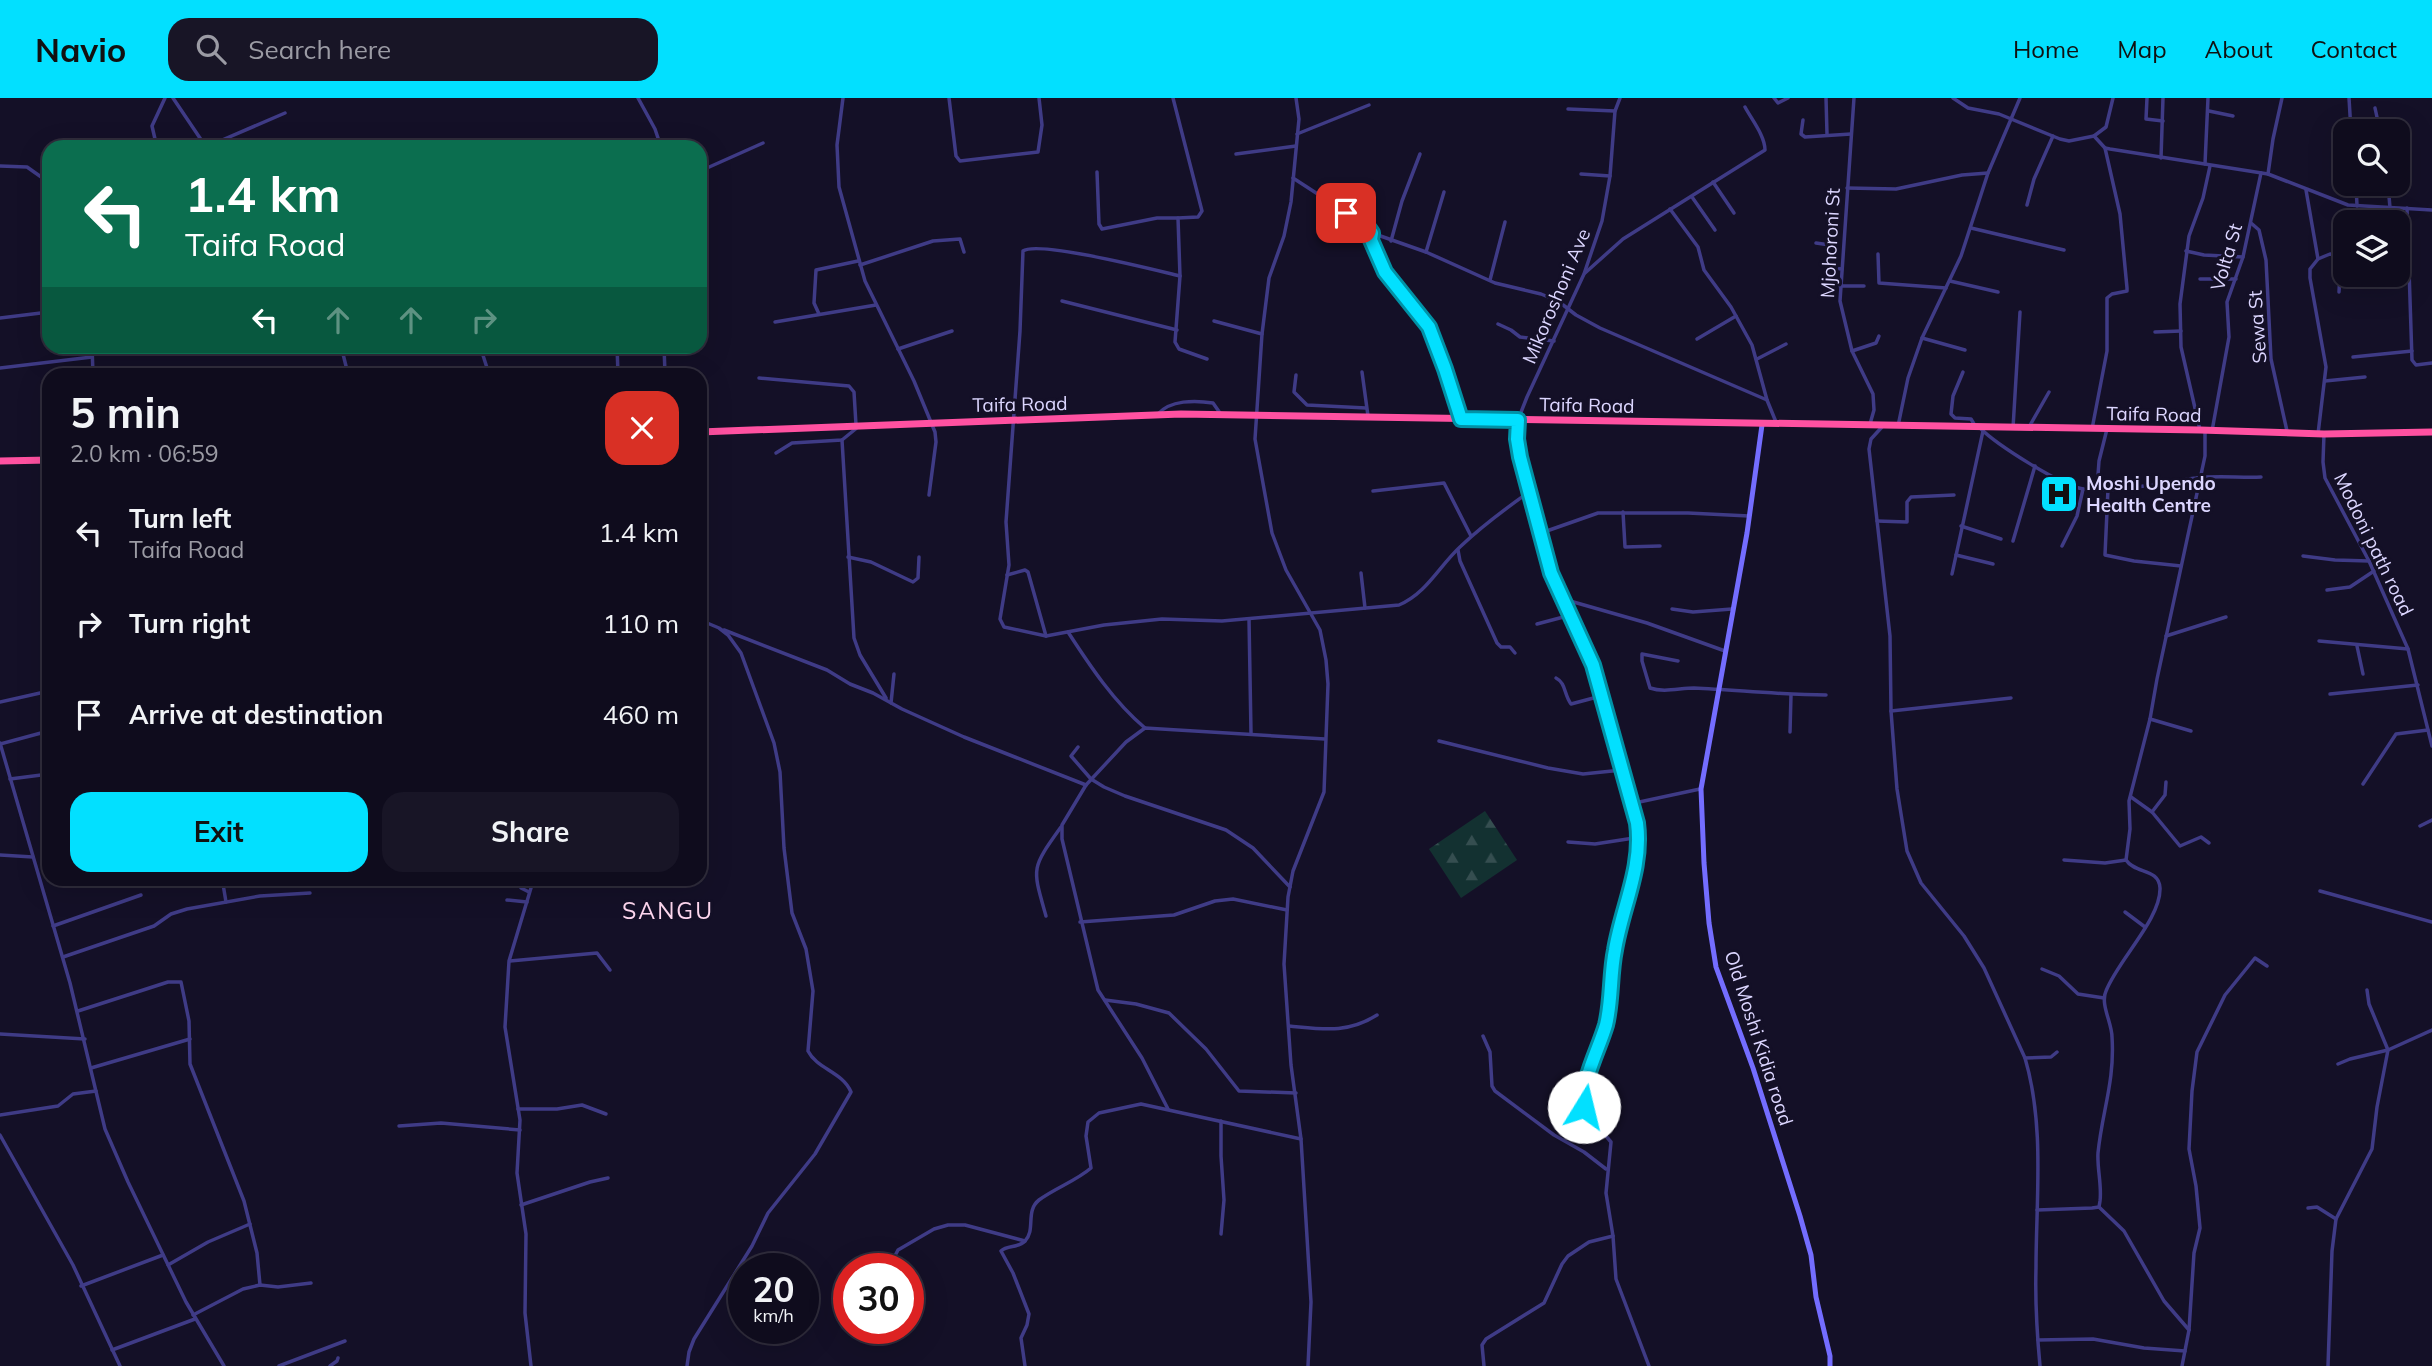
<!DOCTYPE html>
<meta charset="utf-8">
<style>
:root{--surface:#0f0c1d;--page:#181526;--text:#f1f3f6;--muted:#9b9ba4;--line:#2f2c3b;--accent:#02e0ff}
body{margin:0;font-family:Mulish,sans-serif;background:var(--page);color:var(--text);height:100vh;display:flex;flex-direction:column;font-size:26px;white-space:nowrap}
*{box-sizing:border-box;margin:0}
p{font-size:23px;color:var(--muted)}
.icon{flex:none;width:38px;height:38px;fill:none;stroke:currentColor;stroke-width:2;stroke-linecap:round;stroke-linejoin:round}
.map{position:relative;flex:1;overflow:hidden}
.side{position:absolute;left:42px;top:270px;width:665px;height:518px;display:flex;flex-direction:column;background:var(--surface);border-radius:21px;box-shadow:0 7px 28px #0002,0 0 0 2px var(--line)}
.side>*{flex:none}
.hud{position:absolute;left:42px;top:42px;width:665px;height:214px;border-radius:21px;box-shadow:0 7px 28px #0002,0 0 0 2px var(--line);background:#0b6e4f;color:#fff;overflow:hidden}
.fabs{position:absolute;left:2333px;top:21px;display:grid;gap:14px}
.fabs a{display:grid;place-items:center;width:77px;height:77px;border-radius:14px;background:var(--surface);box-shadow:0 7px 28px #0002,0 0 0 2px var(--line);font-size:35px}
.speed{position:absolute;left:728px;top:1155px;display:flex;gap:14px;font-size:35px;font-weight:700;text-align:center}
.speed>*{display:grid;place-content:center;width:91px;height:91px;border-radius:50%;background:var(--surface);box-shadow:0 7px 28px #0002,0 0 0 2px var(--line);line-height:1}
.speed small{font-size:18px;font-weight:400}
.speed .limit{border:10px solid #d22;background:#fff;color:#111}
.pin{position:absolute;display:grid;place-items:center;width:60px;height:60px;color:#fff;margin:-30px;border-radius:14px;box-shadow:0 4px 10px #0006}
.me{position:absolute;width:77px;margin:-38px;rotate:9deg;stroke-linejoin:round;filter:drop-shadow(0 0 5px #0008)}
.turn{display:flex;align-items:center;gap:24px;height:147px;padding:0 28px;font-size:32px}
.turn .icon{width:91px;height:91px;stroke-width:2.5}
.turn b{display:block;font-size:49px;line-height:60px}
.lanes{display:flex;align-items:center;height:66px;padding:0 28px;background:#0003;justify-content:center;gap:35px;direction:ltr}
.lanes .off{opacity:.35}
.round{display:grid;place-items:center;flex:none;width:74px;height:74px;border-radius:21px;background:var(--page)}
.summary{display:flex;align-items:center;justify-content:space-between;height:119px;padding:0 28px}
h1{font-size:42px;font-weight:700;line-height:52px}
.cta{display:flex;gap:14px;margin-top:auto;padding:14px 28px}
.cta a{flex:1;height:80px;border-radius:21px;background:var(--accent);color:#111;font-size:28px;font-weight:700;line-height:80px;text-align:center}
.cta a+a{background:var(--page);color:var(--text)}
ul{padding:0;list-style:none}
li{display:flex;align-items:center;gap:21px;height:91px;padding:0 28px}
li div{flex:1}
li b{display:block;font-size:26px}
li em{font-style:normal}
header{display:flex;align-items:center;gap:42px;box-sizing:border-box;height:98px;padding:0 35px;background:var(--accent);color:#111}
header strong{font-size:33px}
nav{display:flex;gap:38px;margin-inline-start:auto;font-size:24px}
.search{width:490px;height:63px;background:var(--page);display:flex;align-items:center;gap:18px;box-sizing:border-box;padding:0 24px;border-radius:21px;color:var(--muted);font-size:26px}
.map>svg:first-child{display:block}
</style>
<header>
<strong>Navio</strong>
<div class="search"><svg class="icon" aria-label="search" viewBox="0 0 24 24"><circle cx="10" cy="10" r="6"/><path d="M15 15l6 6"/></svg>Search here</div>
<nav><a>Home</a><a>Map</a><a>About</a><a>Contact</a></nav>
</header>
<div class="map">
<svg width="2432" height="1268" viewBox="0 0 2432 1268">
<defs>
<pattern id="forest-firs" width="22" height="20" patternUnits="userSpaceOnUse" patternTransform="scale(1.75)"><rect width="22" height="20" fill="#133131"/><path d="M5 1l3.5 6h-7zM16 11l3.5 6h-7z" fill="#354e50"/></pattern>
</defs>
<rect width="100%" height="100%" fill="#141027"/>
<!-- forest -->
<polygon fill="url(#forest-firs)" points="1485,713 1517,762 1461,800 1429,751"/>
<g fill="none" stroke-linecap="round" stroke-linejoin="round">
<!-- street -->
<g stroke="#3f3b86" stroke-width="3.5">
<polyline points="173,0 206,49"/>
<polyline points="638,0 655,31 661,49"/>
<polyline points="843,0 837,47 839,89 865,183 914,283 935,334 936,344 929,397"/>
<polyline points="949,0 956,58 960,63 1038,54 1042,27 1039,0"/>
<polyline points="1173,0 1202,113 1198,119 1178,120 1180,178 1175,244 1179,251 1207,261"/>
<polyline points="1296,0 1299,21 1291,104 1284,138 1269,180 1262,236 1255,341 1272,435 1286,472 1320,532 1326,562 1328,586 1324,694 1293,773 1288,799 1284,866 1291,967 1301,1041 1311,1204 1308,1268"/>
<polyline points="1620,0 1615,13 1610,78 1602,123 1584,176 1527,299 1518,322 1517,330 1520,360 1551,475 1593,567 1637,725 1639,741 1635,777 1615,849 1608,920 1586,981 1584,998 1584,1009 1588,1017 1611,1044 1606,1095 1613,1138 1616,1181 1649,1268"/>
<polyline points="1774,0 1778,5 1788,0"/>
<polyline points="1826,0 1827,36"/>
<polyline points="1854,0 1840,203 1852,253 1873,296 1874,312 1870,326"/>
<polyline points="1953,0 1968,10 1999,16 2060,41 2069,43 2094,38 2105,50 2110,51 2268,76 2348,107 2432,112"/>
<polyline points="2147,0 2146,21 2163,23"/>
<polyline points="2349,0 2351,33"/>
<polyline points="2375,10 2380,33"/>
<polyline points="1568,11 1615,13"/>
<polyline points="2209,13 2233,18"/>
<polyline points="1803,22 1801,36 1805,39 1851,36"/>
<polyline points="1297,36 1369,7"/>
<polyline points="2094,38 2106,29 2113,0"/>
<polyline points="146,49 155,41 152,28 165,0"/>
<polyline points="206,49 285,15"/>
<polyline points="1236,56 1296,48"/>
<polyline points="2161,60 2163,0"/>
<polyline points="2205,66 2208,0"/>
<polyline points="0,68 27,69 44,81 46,90 42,155 49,186"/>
<polyline points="1097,74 1099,126 1102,131 1157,120 1178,120"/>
<polyline points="700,75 707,70 763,45"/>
<polyline points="1581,76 1610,78"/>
<polyline points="2268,76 2273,41 2282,0"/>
<polyline points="1293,80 1367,128 1372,135 1426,154 1495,185 1541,196 1558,203 1576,217 1600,230 1767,302"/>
<polyline points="1713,84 1734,115"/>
<polyline points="2356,86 2357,108"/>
<polyline points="2388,86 2390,110"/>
<polyline points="1847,90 1896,91 1962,77 1988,75"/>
<polyline points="2306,92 2318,161 2310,171 2310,180 2326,269 2318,336"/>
<polyline points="1692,99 1715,132"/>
<polyline points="2027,107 2034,81 2053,38"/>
<polyline points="2407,110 2412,262 2416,267 2432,265"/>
<polyline points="1670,111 1698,149 1704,172 1731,209 1752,247 1767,302 1776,324"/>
<polyline points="2251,125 2259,132 2266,162 2271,261 2287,333"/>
<polyline points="1971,130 2064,152"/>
<path d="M1372 135C1368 164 1411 204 1427 227 1442 249 1452 293 1460 319"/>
<polyline points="1391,143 1402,103 1420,56"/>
<polyline points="1816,145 1830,147 1831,168 1833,170 1842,171"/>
<polyline points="2186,153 2204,157 2243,159"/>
<polyline points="1426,154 1444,94"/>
<polyline points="1878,156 1879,185 1946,190"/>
<polyline points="2318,161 2330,156 2336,157 2340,174 2339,194"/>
<polyline points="860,167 933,143 960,141 964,154"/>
<path d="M1585 175 1623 141 1765 52C1765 38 1752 22 1745 9"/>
<path d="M1180 178C1155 172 1038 142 1023 153L1020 233 1006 424 1009 467 1000 521 1004 529 1046 538 1104 527 1162 521 1222 523 1399 507C1427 495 1439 468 1461 448 1482 428 1505 411 1529 394"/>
<polyline points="2200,181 2236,181"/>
<polyline points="1490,182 1505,124"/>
<polyline points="1950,183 1998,194"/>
<polyline points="1840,188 1864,188"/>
<polyline points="1062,203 1177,232"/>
<polyline points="819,216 814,205 816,172 858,163"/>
<polyline points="0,220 49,214"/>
<polyline points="1214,223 1262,236"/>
<polyline points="775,224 876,207"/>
<polyline points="1498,226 1511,232 1520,239 1554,243"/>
<polyline points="2155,234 2181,233"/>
<polyline points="1922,240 1965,252"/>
<polyline points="1697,241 1736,218"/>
<polyline points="92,248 93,276"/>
<polyline points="341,248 348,276"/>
<polyline points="480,248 489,276"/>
<polyline points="617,248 618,276"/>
<polyline points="664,248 665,276"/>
<polyline points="93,251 122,253 149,248"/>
<polyline points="898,251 952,233"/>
<polyline points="1852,253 1876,245 1879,238"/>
<polyline points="2353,259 2412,253"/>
<polyline points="1757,261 1786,246"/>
<polyline points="0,270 92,259"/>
<polyline points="1362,274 1368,318"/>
<polyline points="1963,274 1953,298 1951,316 1955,320 1971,321 1974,326"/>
<polyline points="1296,277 1294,294 1307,307 1366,310"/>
<polyline points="759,280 849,288 854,294 856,327"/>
<polyline points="2325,283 2365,279"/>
<path d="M1158 316C1170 302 1195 302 1213 305L1220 315"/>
<polyline points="1898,328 1908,280 1922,240 1961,158 1988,75 2020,0"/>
<path d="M1882 329 1871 341 1869 351 1890 538 1891 613 1897 691 1907 753 1921 785 1964 838 1984 870 2025 960C2045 1028 2036 1101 2036 1170 2035 1203 2037 1236 2040 1268"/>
<polyline points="2029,329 2049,294"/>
<path d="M1980 330C1997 347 2060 387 2083 391 2117 396 2161 384 2196 380 2217 377 2240 380 2261 379"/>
<polyline points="2013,330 2020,214"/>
<polyline points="2092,331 2107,253 2107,200 2112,196 2127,193 2127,190 2120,116 2105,50"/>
<polyline points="2200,332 2181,249 2180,206 2189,138 2203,100 2210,68"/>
<polyline points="2212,333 2229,239 2227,204 2243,159 2261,75"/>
<polyline points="2324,336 2323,364 2325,380 2369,463 2408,551 2432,648"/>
<polyline points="842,342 854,540 860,557 886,600"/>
<polyline points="776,355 792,345 842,342 858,329"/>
<polyline points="2097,391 2099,363 2107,331"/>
<polyline points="2108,391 2105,457 2134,463 2181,468"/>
<polyline points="1373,393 1444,385 1471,438"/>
<polyline points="1623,414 1625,449 1660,448"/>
<polyline points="1877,423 1907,424 1907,404 1911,399 1954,397"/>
<polyline points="1961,428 2001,441"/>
<polyline points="1541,435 1598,415 1688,415 1749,418"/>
<polyline points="2013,443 2035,368"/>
<polyline points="2062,448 2077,418 2083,391"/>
<polyline points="1458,452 1460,463 1497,545 1501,549 1510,549 1515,555"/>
<polyline points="1956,457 1993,466"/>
<polyline points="2303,458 2335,462 2369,463"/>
<polyline points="848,459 871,464 913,484 918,480 919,459"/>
<polyline points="1361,475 1365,510"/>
<polyline points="1952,476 1983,333"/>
<polyline points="1007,477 1025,472 1028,474 1046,538"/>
<polyline points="2327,492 2350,489 2374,473"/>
<polyline points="1563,501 1647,525 1725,553"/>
<polyline points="1672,511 1693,514 1732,511"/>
<polyline points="1249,521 1251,635"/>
<polyline points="1537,526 1571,517"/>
<polyline points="724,532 827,572 850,586 873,595 902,611 964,639 1086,687"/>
<path d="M1068 534C1090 568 1114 604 1145 630"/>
<polyline points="2166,538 2226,519"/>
<polyline points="2319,543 2408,551"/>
<polyline points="2357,548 2363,576"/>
<path d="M1678 563 1642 556V563L1650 590C1664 595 1680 590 1694 590 1738 592 1782 597 1826 597"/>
<polyline points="45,564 46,594"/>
<path d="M1556 580C1566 585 1564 597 1571 606L1601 598"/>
<polyline points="2330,596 2418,587"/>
<polyline points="0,604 49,593"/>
<polyline points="891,605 894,576"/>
<polyline points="1891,613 2011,600"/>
<polyline points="2150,621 2191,633"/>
<polyline points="1790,634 1791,597"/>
<polyline points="1439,643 1548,670 1583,676 1622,672"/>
<polyline points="0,645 70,885 105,1031 128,1084 186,1204 224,1268"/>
<polyline points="0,646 41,635"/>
<polyline points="1078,649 1071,658 1091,681 1104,689 1125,698 1226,732 1253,750 1290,789"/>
<polyline points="10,681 49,676"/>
<polyline points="2363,686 2396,636 2428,632"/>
<polyline points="2131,699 2152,714 2180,748 2201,739 2209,745"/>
<polyline points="1630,706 1700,691"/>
<polyline points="2152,714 2165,697 2166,684"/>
<polyline points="2420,728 2432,722"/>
<polyline points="1568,744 1595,746 1634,740 1639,741"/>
<polyline points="0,757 33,759"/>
<polyline points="2064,762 2105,765 2126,762"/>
<polyline points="222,780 226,804"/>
<polyline points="521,790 529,794"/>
<polyline points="2320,793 2432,824"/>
<polyline points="507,802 527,804"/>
<polyline points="2125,814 2145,829"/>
<path d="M1046 818C1032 769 1031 771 1061 729"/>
<polyline points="1080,824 1174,817 1215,803 1233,801 1287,812"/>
<polyline points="53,828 141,797"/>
<polyline points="63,859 154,828 171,816 187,811 260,798 310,795"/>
<polyline points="510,863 597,855 610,872"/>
<polyline points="2042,871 2059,878 2078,896 2104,900"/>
<polyline points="1105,902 1136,906 1169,915 1206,951 1239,993 1296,995"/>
<polyline points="78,913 168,884 181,884 189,923 190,966 244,1103 257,1155 260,1187"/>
<path d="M1289 928C1322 931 1347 936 1377 917"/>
<polyline points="0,936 85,941"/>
<polyline points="1483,938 1490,954 1492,988 1495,993 1554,1037 1584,1054 1606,1071"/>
<polyline points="2025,960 2051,959 2057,954"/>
<polyline points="2338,966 2350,961 2388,952 2369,906 2367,892"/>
<polyline points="91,970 190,941"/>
<polyline points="518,1011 557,1011 582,1007 606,1016"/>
<polyline points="1168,1011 1142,960 1098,892 1062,741 1062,727 1086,687 1126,644 1145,630 1325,641"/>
<polyline points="0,1017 58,1008 73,996 96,993"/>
<polyline points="399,1028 441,1025 520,1032"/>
<polyline points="0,1037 73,1167 120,1268"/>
<polyline points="521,1107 590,1084 608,1080"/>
<polyline points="2099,1109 2124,1133 2164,1203 2189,1232"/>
<polyline points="2308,1110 2317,1109 2336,1121"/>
<path d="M2037 1112 2092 1110 2099 1109 2100 1103C2102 1087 2097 1071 2098 1055 2102 1014 2115 983 2112 939 2112 925 2100 906 2106 893 2118 862 2161 821 2160 790 2159 770 2135 776 2126 762L2130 731 2129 703 2150 621 2157 581 2205 358V333"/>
<polyline points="1221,1136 1224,1102 1221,1058 1221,1023"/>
<polyline points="168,1167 208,1144 250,1126"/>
<polyline points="888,1171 898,1152 934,1131 948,1127 965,1127 1025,1143"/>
<polyline points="81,1188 163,1157"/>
<polyline points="193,1217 243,1191 260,1187 278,1189 311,1185"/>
<polyline points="2038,1242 2093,1241 2144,1250 2185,1253"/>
<polyline points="112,1252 195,1221"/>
<polyline points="279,1268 345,1243"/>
<polyline points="330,1268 337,1263 338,1260"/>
<polyline points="531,1268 525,1215 526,1136 517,1075 520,1022 505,929 509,863 534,780"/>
<path d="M687 1268 689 1254 694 1241 752 1148 768 1115 815 1056 851 994C843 974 817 971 808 953L813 893 806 851 792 815 784 750 780 674 774 645 741 555 728 537 719 530 700 522"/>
<path d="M1025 1268 1021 1240 1027 1227 1029 1216 1013 1175 1001 1153C1007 1147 1019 1150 1025 1143 1036 1132 1025 1113 1039 1102 1055 1090 1076 1083 1091 1070L1086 1038 1088 1024 1099 1015 1141 1006 1301 1041"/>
<polyline points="1484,1268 1482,1247 1486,1241 1544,1205 1562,1166 1568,1158 1589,1144 1613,1138"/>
<polyline points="2182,1268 2189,1232 2194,1155 2200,1130 2196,1088 2189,1051 2192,993 2197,954 2225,897 2255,860 2267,868"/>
<polyline points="2328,1268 2332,1153 2336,1121 2372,1051 2377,1009 2388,952 2432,932"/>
</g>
<!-- secondary -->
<polyline stroke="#746dff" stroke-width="5" points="1762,327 1747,435 1701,691 1704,765 1709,825 1716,869 1753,970 1800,1118 1811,1157 1816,1199 1830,1258 1830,1268"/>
<!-- highway -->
<g stroke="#ff51a1" stroke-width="7">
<polyline points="700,334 1181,316 2200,332 2324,336 2432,334"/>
<polyline points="0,363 49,362"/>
</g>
</g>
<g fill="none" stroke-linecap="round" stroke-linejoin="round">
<defs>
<path id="route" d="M1346 115 1367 128 1372 135 1371 142 1385 174 1429 229 1445 271 1461 321 1518 322 1517 341 1520 359 1551 475 1593 567 1637 725C1643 770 1622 809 1615 852 1610 876 1612 903 1606 927 1598 954 1582 980 1584 1009"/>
</defs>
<!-- route casing -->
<use href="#route" stroke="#0192a6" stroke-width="18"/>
<!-- route -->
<use href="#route" stroke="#02e0ff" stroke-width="12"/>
</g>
<!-- icons -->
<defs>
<symbol id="hospital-square" viewBox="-11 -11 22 22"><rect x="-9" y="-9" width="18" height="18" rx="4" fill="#02e0ff" stroke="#141027"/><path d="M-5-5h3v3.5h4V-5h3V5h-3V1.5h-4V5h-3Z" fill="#111"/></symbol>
</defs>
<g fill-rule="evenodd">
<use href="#hospital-square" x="2037" y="374" width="44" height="44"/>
</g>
<g text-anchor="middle" stroke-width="6" stroke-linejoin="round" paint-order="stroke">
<!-- street labels -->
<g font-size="19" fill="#dcd6ff" stroke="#141027">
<text transform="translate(1830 145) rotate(-87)" y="7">Mjohoroni St</text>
<text transform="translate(2226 159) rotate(-74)" y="7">Volta St</text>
<text transform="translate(1556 198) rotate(-67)" y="7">Mikoroshoni Ave</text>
<text transform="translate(2257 229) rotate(-94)" y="7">Sewa St</text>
<text transform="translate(1020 306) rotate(-1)" y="7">Taifa Road</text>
<text transform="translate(1587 307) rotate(1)" y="7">Taifa Road</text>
<text transform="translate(2154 316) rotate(1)" y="7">Taifa Road</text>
<text transform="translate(2374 446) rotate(64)" y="7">Modoni path road</text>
<text transform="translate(1759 940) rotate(72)" y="7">Old Moshi Kidia road</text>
</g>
<!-- poi labels -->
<g font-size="19" font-weight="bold" fill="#dcd6ff" stroke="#141027" text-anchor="start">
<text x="2086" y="392">Moshi Upendo<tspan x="2086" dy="22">Health Centre</tspan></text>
</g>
<!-- quarter labels -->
<g font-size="23" letter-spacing="2" fill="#ffd8f0" stroke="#141027">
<text x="668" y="821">SANGU</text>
</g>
</g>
</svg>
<div class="fabs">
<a><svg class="icon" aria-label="search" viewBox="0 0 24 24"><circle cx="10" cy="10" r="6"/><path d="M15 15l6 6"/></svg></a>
<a><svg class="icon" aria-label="layers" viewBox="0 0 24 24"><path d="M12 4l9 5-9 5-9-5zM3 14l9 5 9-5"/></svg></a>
</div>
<div class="speed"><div>20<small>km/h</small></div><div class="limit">30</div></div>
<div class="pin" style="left:1346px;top:115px;background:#d93025"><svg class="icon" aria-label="arrive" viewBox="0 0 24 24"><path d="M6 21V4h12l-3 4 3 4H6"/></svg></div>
<svg class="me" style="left:1584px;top:1009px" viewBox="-20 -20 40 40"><circle r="19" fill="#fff"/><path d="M0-13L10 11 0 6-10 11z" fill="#02e0ff"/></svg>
<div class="hud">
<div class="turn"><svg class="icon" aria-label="left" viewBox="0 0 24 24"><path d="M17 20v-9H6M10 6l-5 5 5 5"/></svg><div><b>1.4 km</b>Taifa Road</div></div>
<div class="lanes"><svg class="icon" aria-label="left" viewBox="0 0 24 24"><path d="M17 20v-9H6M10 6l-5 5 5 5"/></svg><svg class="icon off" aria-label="ahead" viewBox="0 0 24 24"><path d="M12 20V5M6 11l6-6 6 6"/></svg><svg class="icon off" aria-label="ahead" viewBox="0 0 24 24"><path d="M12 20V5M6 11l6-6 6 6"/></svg><svg class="icon off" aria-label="right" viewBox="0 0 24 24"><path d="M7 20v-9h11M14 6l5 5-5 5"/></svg></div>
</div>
<section class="side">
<div class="summary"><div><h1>5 min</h1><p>2.0 km · 06:59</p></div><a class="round" style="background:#d93025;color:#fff"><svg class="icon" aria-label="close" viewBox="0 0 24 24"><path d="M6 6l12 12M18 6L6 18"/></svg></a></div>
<ul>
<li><svg class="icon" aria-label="left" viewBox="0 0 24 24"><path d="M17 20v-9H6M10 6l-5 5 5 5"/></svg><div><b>Turn left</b><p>Taifa Road</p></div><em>1.4 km</em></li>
<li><svg class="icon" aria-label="right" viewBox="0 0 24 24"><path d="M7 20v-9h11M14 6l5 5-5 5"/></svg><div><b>Turn right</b></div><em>110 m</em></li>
<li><svg class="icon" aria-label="arrive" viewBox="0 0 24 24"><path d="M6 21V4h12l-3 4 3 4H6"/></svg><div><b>Arrive at destination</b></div><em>460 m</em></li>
</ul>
<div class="cta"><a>Exit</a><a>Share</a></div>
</section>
</div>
